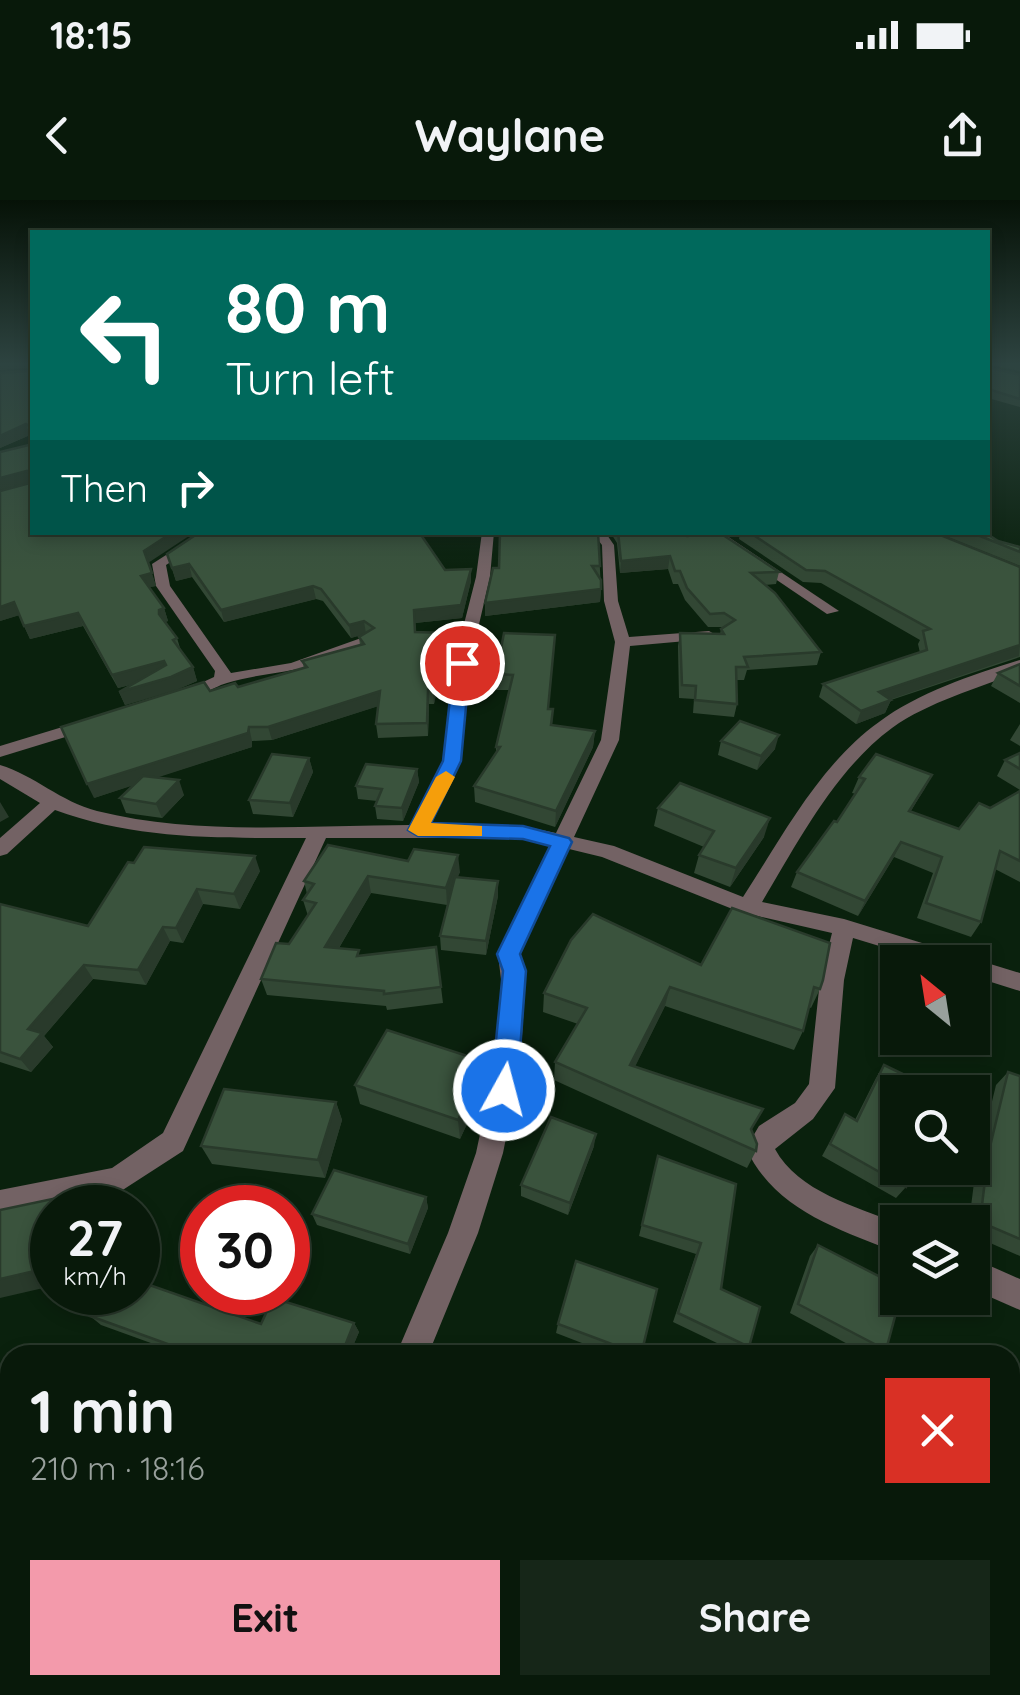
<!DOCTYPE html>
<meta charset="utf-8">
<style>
:root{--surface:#08190a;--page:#162618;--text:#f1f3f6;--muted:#98a09c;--line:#29382b;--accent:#f39aab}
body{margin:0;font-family:Quicksand,sans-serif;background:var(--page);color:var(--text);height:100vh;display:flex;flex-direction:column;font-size:38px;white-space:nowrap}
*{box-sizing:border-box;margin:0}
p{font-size:32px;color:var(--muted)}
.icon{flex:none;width:55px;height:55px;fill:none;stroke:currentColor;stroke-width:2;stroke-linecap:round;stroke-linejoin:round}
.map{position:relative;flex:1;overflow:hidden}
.side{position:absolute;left:0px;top:1145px;width:1020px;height:350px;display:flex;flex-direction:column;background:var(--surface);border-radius:30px 30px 0 0;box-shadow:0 5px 15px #0003,0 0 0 2px var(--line)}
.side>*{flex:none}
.hud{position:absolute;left:30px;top:30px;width:960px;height:305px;border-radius:0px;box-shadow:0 5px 15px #0003,0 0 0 2px var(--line);background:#00695c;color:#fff;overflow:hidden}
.needle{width:65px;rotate:330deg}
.controls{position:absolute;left:880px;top:745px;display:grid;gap:20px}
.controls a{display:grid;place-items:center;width:110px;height:110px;border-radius:0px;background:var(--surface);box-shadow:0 5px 15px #0003,0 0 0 2px var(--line);font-size:50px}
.speed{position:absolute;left:30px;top:985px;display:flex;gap:20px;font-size:50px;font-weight:700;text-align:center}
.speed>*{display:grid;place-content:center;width:130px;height:130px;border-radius:50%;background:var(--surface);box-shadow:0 5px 15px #0003,0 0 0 2px var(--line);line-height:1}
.speed small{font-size:25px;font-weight:400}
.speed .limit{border:15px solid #d22;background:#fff;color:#111}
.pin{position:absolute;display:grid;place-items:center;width:85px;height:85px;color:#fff;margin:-42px;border:5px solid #fff;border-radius:50%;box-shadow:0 2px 10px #0007}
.me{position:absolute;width:110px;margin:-55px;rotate:7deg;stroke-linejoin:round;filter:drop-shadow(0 0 8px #0008)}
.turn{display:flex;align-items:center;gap:35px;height:210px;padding:0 30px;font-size:45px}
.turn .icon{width:130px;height:130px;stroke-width:2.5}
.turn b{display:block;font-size:70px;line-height:85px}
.then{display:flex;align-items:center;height:95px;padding:0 30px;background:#0003;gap:20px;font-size:38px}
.round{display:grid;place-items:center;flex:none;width:105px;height:105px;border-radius:0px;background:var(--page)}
.overview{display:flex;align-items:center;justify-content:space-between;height:170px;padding:0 30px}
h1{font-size:60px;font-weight:700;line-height:75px}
.primary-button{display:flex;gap:20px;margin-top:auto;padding:20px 30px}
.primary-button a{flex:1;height:115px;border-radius:0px;background:var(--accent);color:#111;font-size:40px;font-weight:700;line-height:115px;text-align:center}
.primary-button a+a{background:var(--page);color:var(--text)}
.status{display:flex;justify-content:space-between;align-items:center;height:70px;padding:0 50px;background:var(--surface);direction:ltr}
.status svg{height:28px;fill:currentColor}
header{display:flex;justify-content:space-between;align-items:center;height:130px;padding:0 30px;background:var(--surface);font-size:45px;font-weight:700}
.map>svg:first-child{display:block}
</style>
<div class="status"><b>18:15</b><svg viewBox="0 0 49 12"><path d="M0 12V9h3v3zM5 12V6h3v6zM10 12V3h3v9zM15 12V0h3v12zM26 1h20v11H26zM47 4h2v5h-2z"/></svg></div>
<header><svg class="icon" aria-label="back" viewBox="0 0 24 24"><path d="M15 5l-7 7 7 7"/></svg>Waylane<svg class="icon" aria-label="share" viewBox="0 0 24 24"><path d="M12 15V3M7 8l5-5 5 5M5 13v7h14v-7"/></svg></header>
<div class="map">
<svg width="1020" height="1495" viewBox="0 0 1020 1495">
<rect width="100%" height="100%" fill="#0a210d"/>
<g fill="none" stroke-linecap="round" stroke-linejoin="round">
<!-- minor -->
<g fill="#736264" fill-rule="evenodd">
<path d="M202 332H218L166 365 170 386 231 473 291 463 364 437 372 442C331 472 273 469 227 483 209 488 194 504 175 501V495L214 477 215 471 156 386 152 364Z"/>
<path d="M482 332H494L490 377 470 463 461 561 430 625 523 626 556 633 601 540 615 442 604 401 602 345 592 332H605L614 345 618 401 629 437 709 431 716 435 709 439 630 446 619 540 574 637 614 646 743 697C782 637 820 564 879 522 918 493 974 474 1020 460V471C978 489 930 501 892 528 835 570 798 642 762 702L844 719 1020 773V791L972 776V762H932L853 738 844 780 835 888 813 919 775 949C798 992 856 1006 898 1024V1053C838 1029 774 1010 746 948L759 926 795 903 809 884 820 780 832 733 740 712 602 657 569 649 520 754 525 788 520 868 503 953 478 1033 428 1155H396L448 1033 476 953 494 868 502 788 498 754 551 645 523 638H326L183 951 118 993 0 1018V990L112 968 163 933 306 638C221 638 136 640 55 610L7 654 0 656V638L40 603 0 579V565C34 575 61 602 97 611 197 636 308 625 410 625L443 561 454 463 476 377Z"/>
<polygon points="706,332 721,332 839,411 827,414"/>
<polygon points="92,518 98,519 98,527 0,557 0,546"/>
<polygon points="972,1058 1020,1079 1020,1110 972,1089"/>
<polygon points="268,1485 308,1485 304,1495 264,1495"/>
</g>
</g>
<!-- wall -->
<g fill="#324734">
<polygon points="0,163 32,163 148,363 156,386 149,387 164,408 168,421 165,422 177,438 181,451 193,467 197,481 176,490 125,505 119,492 134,484 118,488 83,426 30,439 19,415 0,421 0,291 30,283 0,290 29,245 30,235 0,248 29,171 32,167 0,170"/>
<polygon points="988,163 1020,163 1020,171 990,165 990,168 1020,175 1020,207 988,198"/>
<polygon points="498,332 598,332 601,389 600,402 485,416 485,403 499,368 500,336"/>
<polygon points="610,332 682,332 687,336 779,372 776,384 765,385 821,452 817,465 747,470 744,480 737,480 737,504 734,517 693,513 694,499 679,498 678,446 680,433 720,434 721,429 724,427 708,427 685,400 678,384 673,384 668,369 620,373 617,343"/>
<polygon points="740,332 933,332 1020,367 1020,457 891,500 885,513 856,524 819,497 823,484 920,453 918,444 920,440 821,383 803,382 739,339"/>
<polygon points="935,332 984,332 998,341 1020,347 1020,366"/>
<polygon points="167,354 445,370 471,369 471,381 462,418 415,423 416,432 446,433 446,446 434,504 429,504 428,536 378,538 376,524 378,506 272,540 252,541 252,547 157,577 184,595 162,618 126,613 120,598 133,585 94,598 210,491 238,487 304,468 302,461 360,445 359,437 363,434 351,438 323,401 316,399 224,422 192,377 176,381"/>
<polygon points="504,433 549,509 553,509 552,525 595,531 593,547 555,627 475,602 474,586 496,554 496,547 509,490 496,490 496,474"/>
<polygon points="1020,464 1020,503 991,486 998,473"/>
<polygon points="1020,524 1020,546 1010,540"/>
<polygon points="721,541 775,549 757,570 718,555"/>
<polygon points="1020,553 1020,590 997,576 1005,560"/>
<polygon points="309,558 313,572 293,617 253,614 249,600"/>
<polygon points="417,569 419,582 403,621 377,619 375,606 377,601 358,599 356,586"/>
<polygon points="932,575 911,611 959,629 990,608 1020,591 1020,682 995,669 981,722 971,737 917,718 933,673 894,657 858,716 791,687 797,672 837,622 856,594 852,593 859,577"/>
<polygon points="658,608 764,637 730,687 694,673 699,655 704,647 654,626"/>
<polygon points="328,645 460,672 457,677 498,696 486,755 441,750 440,736 447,705 371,693 339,748 360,756 436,747 443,803 387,810 386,806 267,795 261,779 289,744 308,716 303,700 307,694 304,681"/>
<polygon points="128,662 260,671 240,709 203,704 183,743 170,741 146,785 93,779 44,836 53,847 31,872 0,862 0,704 88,726"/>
<polygon points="732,708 820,789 811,808 809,807 803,831 794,850 665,806 635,866 752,931 756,951 747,968 554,880 555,862 578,824 543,812 544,793 701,765"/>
<polygon points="486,862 487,881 460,939 360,904 355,885"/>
<polygon points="884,865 906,987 896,998 822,956 845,914 855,920 876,878"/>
<polygon points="1008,872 1020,876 1020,1056 972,1035 972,1022 969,1022 976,967 996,885"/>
<polygon points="336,902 342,920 325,978 212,964 201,946"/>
<polygon points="594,946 568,1015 521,996 521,985"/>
<polygon points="658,956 736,984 721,1089 749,1147 742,1155 673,1122 696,1054 639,1036"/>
<polygon points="426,997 428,1008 410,1054 317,1025 312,1014"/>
<polygon points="818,1045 886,1150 880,1155 868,1155 790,1113 810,1056"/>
<polygon points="90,1116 261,1124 354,1123 359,1132 350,1153 354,1155 184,1155 101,1125"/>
<polygon points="558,1124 641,1155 613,1155 556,1133"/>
<polygon points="1020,1316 1020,1344 1015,1341"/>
</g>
<!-- shaded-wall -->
<g fill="#293a2b">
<polygon points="0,163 30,163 32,167 0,170"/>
<polygon points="26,224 30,235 0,248 0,236"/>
<polygon points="27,271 31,282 0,290 0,278"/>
<polygon points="173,332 195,332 148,363 144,351"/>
<polygon points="670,356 668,369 620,373 621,361"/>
<polygon points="189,364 192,377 176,381 172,368"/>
<polygon points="471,369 471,381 462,418 415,423 416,445 414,410"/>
<polygon points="152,373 156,386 146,388 141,376"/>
<polygon points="313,386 316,399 224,422 221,410"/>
<polygon points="601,389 600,402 485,416 485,403"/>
<polygon points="14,402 20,415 0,421 0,407"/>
<polygon points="164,408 168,421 163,423 163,427 159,410"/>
<polygon points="78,413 83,426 30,439 24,426"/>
<polygon points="364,421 366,434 351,438 349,425"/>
<polygon points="446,433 446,446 434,504 433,490"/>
<polygon points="1020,445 1019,456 874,505 879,492"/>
<polygon points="164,461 169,474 118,488 112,475"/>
<polygon points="193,467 197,481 176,490 125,505 119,492"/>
<polygon points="428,490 429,504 428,536 427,523"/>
<polygon points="380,491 382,505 272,540 268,527"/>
<polygon points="891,500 885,513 856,524 861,511"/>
<polygon points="249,527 252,541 252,547 94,598 87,584"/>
<polygon points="595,531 593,547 555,627 556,611"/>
<polygon points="779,535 775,549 757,570 761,556"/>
<polygon points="309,558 313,572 293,617 290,603"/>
<polygon points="417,569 419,582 403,621 402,608"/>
<polygon points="932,575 924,590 901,626 909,611"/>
<polygon points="179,580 184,595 162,618 156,604"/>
<polygon points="0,602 9,617 0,622"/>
<polygon points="770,618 764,637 730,687 736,668"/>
<polygon points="901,642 894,657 858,716 865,701"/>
<polygon points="458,655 460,672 447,705 446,688"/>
<polygon points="255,656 260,671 240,709 234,694"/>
<polygon points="368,676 371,693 330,763 325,747"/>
<polygon points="498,681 498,696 486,755 486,741"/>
<polygon points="197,689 203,704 183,743 176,728"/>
<polygon points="163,727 170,741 146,785 138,770"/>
<polygon points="84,765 93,779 44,836 53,847 31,872 20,859 28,829"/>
<polygon points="670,787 665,806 627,883 630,865"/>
<polygon points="486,862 487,881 460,939 458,920"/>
<polygon points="336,902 342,920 325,978 318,960"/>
<polygon points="596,934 594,946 568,1015 570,1003"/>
<polygon points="76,994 89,1008 74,1008"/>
<polygon points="426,997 428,1008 410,1054 408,1044"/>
<polygon points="52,1067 52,1086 0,1098 0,1079"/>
<polygon points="354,1123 359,1132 349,1155 343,1151"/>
<polygon points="238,1485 251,1485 247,1495 233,1495"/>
</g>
<!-- building -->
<g fill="#3a533d" stroke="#293a2b" stroke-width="2.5">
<polygon points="30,163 32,163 32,332 173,332 144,351 152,373 141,376 164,408 159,410 159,414 177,438 173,440 193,467 171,477 119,492 166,465 164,461 112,475 78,413 24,426 14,402 0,407 0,291 30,283 31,275 27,271 0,278 0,252 29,245 32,228 26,224 0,236 0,173 29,171 32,168"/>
<polygon points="988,163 989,163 990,168 1020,175 1020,199 988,189"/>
<polygon points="200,332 419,332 445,370 471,369 461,405 414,410 415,432 446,433 433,490 428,490 427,523 376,524 380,491 268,527 249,527 248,533 87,584 61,527 204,482 210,491 235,483 238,487 307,467 302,461 364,444 359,437 374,428 364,421 349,425 321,389 313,386 221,410 189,364 172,368 167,354"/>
<polygon points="500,332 598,332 600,366 592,366 601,380 601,389 485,403 493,368 499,368"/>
<polygon points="618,332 682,332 687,336 720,333 779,372 751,373 775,393 821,452 744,457 748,467 736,467 737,504 695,500 696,486 682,485 680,433 724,434 721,429 735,420 724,413 710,414 687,388 680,371 675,371 670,356 621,361"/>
<polygon points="749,332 933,332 1020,367 1020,445 879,492 891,500 861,511 823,484 927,450 923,431 930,429 825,371 806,370"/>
<polygon points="970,332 984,332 998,341 1020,347 1020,352"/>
<polygon points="504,433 555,435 548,509 553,509 551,525 595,531 556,611 474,586 500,547 496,547 513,475 496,474"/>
<polygon points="1020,464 1020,486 998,473"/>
<polygon points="740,521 779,535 761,556 721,541"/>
<polygon points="1020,553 1020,569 1005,560"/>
<polygon points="272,554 309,558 290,603 249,600"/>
<polygon points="876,554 932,575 909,611 959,629 979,603 990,608 1020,591 1020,661 1000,651 981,722 926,703 942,657 901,642 865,701 797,672 834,621 837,622 865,579 859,577"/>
<polygon points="366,564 417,569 402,608 375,606 382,589 356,586"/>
<polygon points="143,576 179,580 156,604 120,598"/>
<polygon points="680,583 770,618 736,668 699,655 714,631 658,608"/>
<polygon points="328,645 408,661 414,649 458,655 446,688 368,676 325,747 359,750 357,756 436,747 441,787 384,794 384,791 261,779 276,743 289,744 316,703 303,700 314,684 304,681"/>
<polygon points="144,647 255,656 234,694 197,689 176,728 163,727 138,770 84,765 28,829 42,833 20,859 0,852 0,704 88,726 128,662 134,663"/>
<polygon points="455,677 498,681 486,741 440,736"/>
<polygon points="732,708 830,743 823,780 820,789 814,787 803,831 670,787 630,865 763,909 751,929 757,944 756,951 555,862 587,808 544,793 571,740 593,714 701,765"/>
<polygon points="387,830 486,862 458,920 355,885"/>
<polygon points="884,865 940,892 898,892 898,968 915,968 906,987 830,944 845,914 857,921"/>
<polygon points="1008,872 1020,876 1020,1039 980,1022 988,955"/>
<polygon points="224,889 336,902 318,960 201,946"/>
<polygon points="551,917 596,934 570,1003 521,985"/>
<polygon points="658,956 736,984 721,1089 760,1107 749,1147 678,1113 701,1043 642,1025"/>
<polygon points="334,970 426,997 408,1044 312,1014"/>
<polygon points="76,994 74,1008 52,1008 52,1067 0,1079 0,1010"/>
<polygon points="818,1045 898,1086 898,1098 900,1098 886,1150 798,1104"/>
<polygon points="576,1061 657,1089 641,1155 558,1124"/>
<polygon points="138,1081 261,1124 273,1098 354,1123 343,1151 354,1154 198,1155 90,1116 104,1092 138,1092"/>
<polygon points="7,1265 10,1266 10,1378 0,1375 0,1279"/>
<polygon points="135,1485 238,1485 233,1495 153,1495"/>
</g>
<!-- sky -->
<linearGradient id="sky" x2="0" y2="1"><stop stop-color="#061207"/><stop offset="0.44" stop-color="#2d4340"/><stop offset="1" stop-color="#2d4340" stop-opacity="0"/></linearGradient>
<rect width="1020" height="372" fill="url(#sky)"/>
<!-- route -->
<polygon fill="#1a73e8" stroke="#114b97" stroke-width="2.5" points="462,458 470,463 461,561 431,623 523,626 569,638 572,642 520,754 526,771 517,890 514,899 504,902 495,899 491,890 503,771 497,754 550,646 523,639 418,636 408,630 443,561 454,463"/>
<!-- slow -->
<polygon fill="#f59e0b" points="446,571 455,577 431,623 482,626 482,636 418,636 408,630 436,577"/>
</svg>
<div class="controls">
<a><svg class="needle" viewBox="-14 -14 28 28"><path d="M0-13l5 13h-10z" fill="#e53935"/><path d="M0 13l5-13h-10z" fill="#98a09c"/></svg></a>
<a><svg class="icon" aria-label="search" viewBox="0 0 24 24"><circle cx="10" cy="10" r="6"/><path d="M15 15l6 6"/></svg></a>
<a><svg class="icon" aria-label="layers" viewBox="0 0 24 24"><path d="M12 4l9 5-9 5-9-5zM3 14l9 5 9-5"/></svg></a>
</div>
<div class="speed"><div>27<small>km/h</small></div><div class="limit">30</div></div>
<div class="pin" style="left:462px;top:463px;background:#d93025"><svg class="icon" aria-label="arrive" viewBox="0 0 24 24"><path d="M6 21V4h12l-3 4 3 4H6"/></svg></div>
<svg class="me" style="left:504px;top:890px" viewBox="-20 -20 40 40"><circle r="17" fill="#1a73e8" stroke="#fff" stroke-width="3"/><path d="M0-11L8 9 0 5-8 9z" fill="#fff"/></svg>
<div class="hud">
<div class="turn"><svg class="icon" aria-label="left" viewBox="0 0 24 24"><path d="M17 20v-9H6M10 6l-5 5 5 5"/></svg><div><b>80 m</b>Turn left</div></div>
<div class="then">Then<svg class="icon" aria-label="right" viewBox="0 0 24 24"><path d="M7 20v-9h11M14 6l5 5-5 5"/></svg></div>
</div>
<section class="side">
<div class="overview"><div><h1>1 min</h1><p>210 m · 18:16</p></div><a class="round" style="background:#d93025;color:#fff"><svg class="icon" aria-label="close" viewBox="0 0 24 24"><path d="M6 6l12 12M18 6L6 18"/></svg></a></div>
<div class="primary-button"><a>Exit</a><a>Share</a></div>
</section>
</div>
